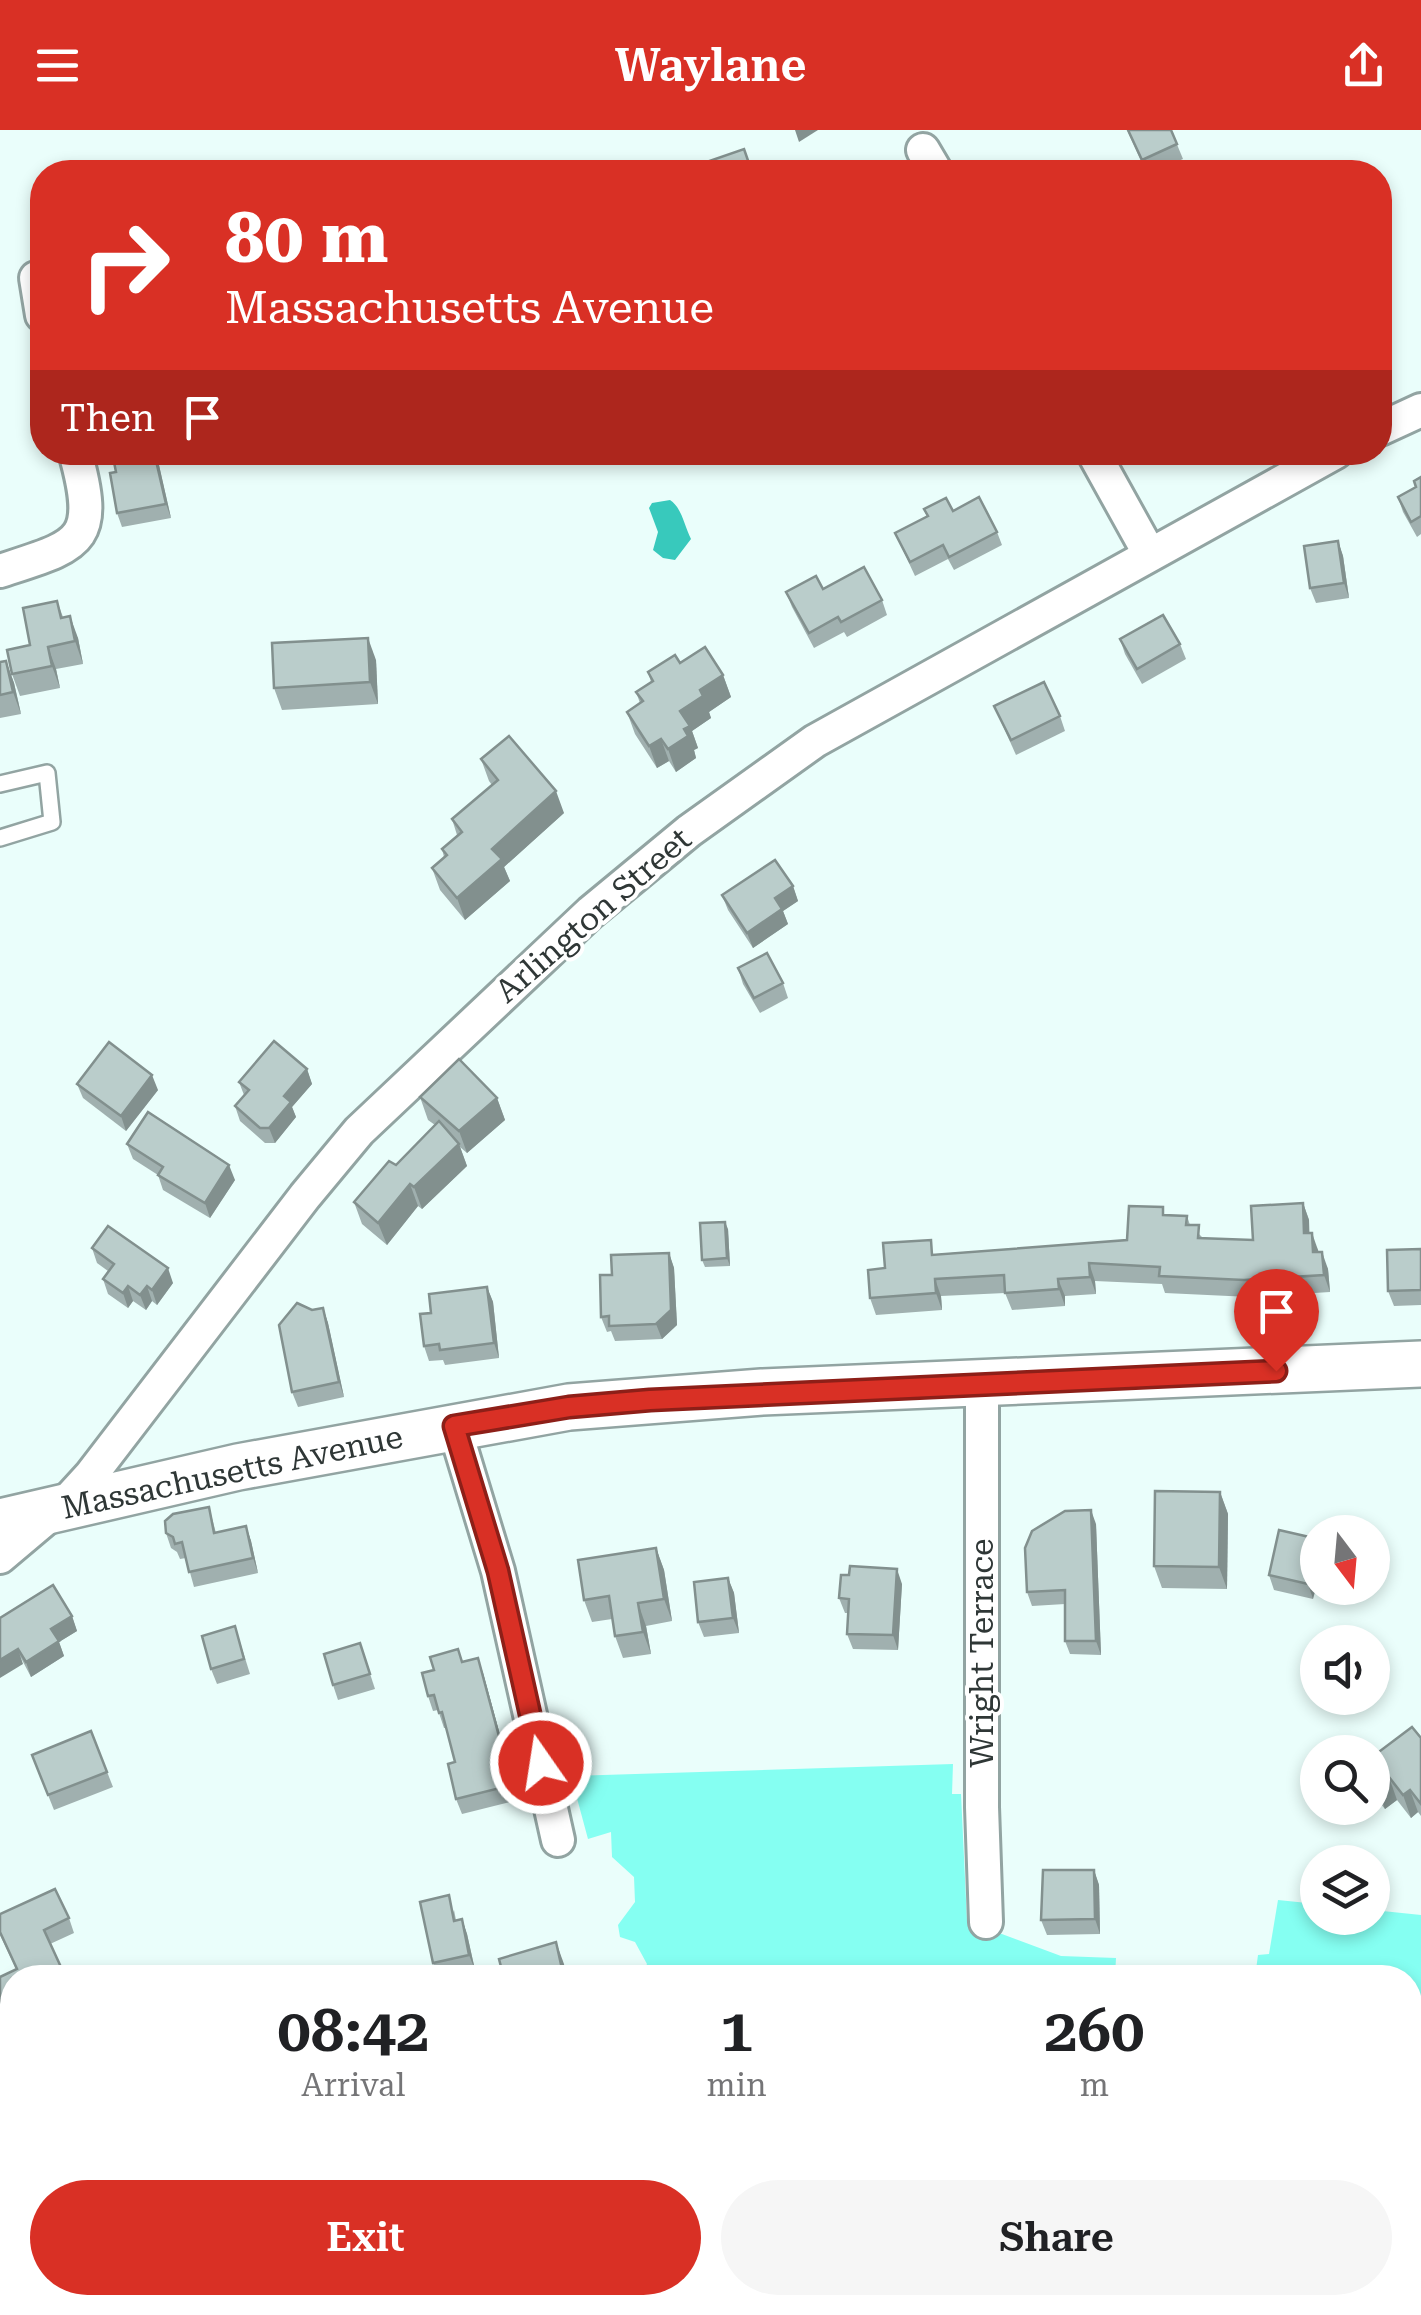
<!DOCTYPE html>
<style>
:root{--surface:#fff;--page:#f6f6f6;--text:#202124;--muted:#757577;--accent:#d93025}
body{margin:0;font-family:"Roboto Serif",serif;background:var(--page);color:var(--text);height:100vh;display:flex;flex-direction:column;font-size:38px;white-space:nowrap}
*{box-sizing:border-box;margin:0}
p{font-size:32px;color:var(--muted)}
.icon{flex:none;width:55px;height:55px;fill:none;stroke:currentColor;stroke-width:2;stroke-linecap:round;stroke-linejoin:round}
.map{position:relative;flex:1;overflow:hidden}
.panel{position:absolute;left:0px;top:1835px;width:1422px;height:350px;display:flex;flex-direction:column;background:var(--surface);border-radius:40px 40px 0 0;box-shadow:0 5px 15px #0003}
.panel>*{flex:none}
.guide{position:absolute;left:30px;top:30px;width:1362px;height:305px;border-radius:40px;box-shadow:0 5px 15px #0003;background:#d93025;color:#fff;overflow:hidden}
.needle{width:65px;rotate:164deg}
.fabs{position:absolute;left:1300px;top:1385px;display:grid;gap:20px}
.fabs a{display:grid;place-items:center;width:90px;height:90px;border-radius:50%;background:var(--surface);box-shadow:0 5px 15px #0003;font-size:50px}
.pin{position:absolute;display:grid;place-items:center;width:85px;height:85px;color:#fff;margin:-102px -42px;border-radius:50% 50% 50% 0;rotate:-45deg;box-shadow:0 0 10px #0007}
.pin .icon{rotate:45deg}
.me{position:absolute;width:110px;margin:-55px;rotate:347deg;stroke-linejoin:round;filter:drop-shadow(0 0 8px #0008)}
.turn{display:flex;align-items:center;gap:35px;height:210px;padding:0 30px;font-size:45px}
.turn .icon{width:130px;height:130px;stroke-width:2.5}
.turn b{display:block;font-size:70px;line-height:85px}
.then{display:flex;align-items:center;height:95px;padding:0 30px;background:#0003;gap:20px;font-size:38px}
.eta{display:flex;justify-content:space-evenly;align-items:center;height:170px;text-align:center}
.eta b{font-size:60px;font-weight:600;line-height:70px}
.cta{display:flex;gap:20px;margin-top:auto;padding:20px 30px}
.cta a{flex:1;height:115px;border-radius:60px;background:var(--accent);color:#fff;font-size:40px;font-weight:600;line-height:115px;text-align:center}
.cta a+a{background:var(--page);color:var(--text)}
header{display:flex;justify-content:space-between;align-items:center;height:130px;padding:0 30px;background:var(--accent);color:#fff;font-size:45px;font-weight:600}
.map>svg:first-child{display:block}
</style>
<header><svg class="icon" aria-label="menu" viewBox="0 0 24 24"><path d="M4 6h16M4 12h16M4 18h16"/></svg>Waylane<svg class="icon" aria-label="share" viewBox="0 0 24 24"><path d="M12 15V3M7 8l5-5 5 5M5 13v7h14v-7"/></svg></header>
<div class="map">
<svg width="1421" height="2185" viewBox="0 0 1421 2185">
<rect width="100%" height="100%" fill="#eafefb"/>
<!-- green -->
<g fill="#85fff2">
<polygon points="953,1634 952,1664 961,1664 967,1791 1061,1826 1116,1828 1115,1847 641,1847 647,1834 635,1812 620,1807 618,1795 635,1772 634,1747 612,1727 611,1702 588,1709 571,1646"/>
<polygon points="1278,1770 1317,1774 1318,1788 1372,1788 1373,1780 1421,1785 1421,2185 1206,2185 1206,2179 1203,2185 729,2185 726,2173 1410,2172 1410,1848 1255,1847 1258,1825 1269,1824"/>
</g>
<!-- water -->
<path fill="#38c9bc" d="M670 370C682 378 684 395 691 409L675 430 663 428 653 420 658 402 649 378 652 373Z"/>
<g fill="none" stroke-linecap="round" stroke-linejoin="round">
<defs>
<polyline id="service" points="0,654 47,643 52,692 0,708"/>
<g id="minor">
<polyline points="923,20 936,42"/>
<polyline points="36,148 42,185"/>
<polyline points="1380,299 1421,280"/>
<polyline points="1093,322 1149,423"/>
<path d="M0 441C79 415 101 414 75 322"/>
<polyline points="982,1254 982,1677 986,1792"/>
<polyline points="454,1296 498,1441 558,1710"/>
<polyline points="0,1427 70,1368 91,1345 305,1066 359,1001 591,782 689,701 815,611 1336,322"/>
</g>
<g id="tertiary">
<polyline points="0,2002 12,2030"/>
<polyline points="76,2172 82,2185"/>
</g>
<polyline id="secondary" points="0,1392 238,1337 569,1277 762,1262 1421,1234"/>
</defs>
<!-- service casing -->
<use href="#service" stroke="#92a4a2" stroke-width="20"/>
<!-- minor casing -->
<use href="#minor" stroke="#92a4a2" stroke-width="38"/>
<!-- tertiary casing -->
<use href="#tertiary" stroke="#92a4a2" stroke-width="45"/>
<!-- secondary casing -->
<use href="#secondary" stroke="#92a4a2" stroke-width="50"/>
<!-- service -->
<use href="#service" stroke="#fff" stroke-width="15"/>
<!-- minor -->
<use href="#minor" stroke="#fff" stroke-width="32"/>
<!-- tertiary -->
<use href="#tertiary" stroke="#fff" stroke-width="40"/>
<!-- secondary -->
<use href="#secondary" stroke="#fff" stroke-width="45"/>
</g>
<!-- wall -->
<g fill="#a0b0af">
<polygon points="1127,0 1171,0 1183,29 1153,42 1146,42"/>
<polygon points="112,322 156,322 171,388 122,397 117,383 116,342"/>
<polygon points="1421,347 1421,404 1417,407 1403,382 1398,367 1416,357"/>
<polygon points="924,379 953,381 997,402 1002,415 954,440 948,429 915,446 895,403 927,387"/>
<polygon points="1338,411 1343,426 1349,468 1316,473 1310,458"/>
<polygon points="823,459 882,470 887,485 847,507 844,502 814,518 792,477 786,462"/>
<polygon points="57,471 63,487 78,508 83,534 56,539 60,558 20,566 12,544"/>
<polygon points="1120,509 1180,514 1186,529 1142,554 1125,524"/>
<polygon points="376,530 378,574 282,580 274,558"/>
<polygon points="6,531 14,553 21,584 0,588 0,532"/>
<polygon points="680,533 723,545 731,567 709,582 711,588 692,601 698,618 694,620 696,628 676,642 669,631 657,638 635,604 627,582 640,573 636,562 651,552 648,542"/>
<polygon points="994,576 1060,586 1065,601 1016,625"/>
<polygon points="481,629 564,683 504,737 510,751 465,790 440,760 432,738 444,727 442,719 457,705 452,689 492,655 489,651"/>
<polygon points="793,756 798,771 783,781 788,794 753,818 728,780 722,765"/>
<polygon points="738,838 783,853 788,868 760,883 743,854"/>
<polygon points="307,939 312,954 292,977 296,987 275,1013 265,1013 240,991 235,976 244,965 239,952"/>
<polygon points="77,954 158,960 126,1001 83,968"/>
<polygon points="420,967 497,968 505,990 467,1023 460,1017 467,1036 422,1079 418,1076 387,1115 362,1094 354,1072 396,1035 435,995 428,990"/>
<polygon points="127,1014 235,1050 210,1088 163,1060 158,1045 133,1029"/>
<polygon points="1303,1073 1309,1090 1309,1103 1328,1139 1330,1162 1250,1167 1165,1163 1162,1154 1095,1151 1096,1164 1065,1166 1065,1176 1012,1180 1005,1163 941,1166 942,1180 876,1185 870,1168 937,1124 1127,1110 1166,1085 1187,1086 1190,1095 1203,1108 1253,1110"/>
<polygon points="728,1099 730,1136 705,1137 702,1130"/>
<polygon points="92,1118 173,1153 157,1175 152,1171 146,1180 133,1171 128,1178 108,1164 103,1149 108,1141 97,1133"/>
<polygon points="1421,1119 1421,1175 1394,1176 1388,1161"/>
<polygon points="669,1123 674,1138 677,1195 662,1209 615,1211 611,1201 607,1202 601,1187 612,1145"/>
<polygon points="487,1157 493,1172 499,1228 445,1235 443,1230 429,1231 424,1216 431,1183"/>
<polygon points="323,1178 328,1193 344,1267 298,1277 292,1262 312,1180"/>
<polygon points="1220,1362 1228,1384 1227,1459 1162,1458 1154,1436"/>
<polygon points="209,1377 216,1403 246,1396 251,1411 258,1443 194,1457 186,1428 180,1429 177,1422 171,1418 166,1403"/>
<polygon points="1096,1394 1101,1525 1070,1524 1065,1511 1065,1474 1032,1476 1027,1462"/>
<polygon points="1318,1409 1313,1469 1274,1460 1269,1445"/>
<polygon points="656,1418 664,1440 672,1491 646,1496 651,1524 623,1528 615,1506 612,1489 592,1492 584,1470"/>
<polygon points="728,1448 734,1463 739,1503 704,1507 698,1492"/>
<polygon points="902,1454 898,1520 853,1519 847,1504 848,1483 845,1483 839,1468"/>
<polygon points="72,1486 77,1501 59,1512 64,1526 31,1547 0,1488"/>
<polygon points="235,1496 250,1544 217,1554 211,1539"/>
<polygon points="360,1513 375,1559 338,1570 333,1555"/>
<polygon points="458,1519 463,1532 483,1543 518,1670 462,1684 456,1669 455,1632 446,1598 444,1598 438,1580 433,1581 428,1566 434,1540"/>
<polygon points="91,1601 113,1657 54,1680 32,1625"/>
<polygon points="1421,1608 1421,1686 1418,1682 1411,1688 1397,1670 1385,1679 1372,1663 1372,1627"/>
<polygon points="1094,1740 1099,1755 1100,1804 1047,1805 1041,1790"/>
<polygon points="454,1780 456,1790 462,1789 467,1804 475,1840 438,1848 433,1833"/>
<polygon points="0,1784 69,1788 74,1803 50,1814 12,1848 12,1899 0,1872 0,1847 16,1839 0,1805"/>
</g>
<!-- shaded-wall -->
<g fill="#82908e">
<polygon points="795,0 818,0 799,12"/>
<polygon points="154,322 156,322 171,388 166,374"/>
<polygon points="1338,411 1343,426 1349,468 1344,453"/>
<polygon points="70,486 78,508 83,534 75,511"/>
<polygon points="368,508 376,530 378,574 370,552"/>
<polygon points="48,517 56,539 60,558 52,536"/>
<polygon points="6,531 14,553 21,584 13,562"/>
<polygon points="723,545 731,567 709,582 711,588 692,601 698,618 694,620 696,628 676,642 668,619 680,581 700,560"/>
<polygon points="661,609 669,631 657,638 649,616"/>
<polygon points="556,661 564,683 504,737 510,751 465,790 457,768 492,719"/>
<polygon points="793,756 798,771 783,781 788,794 753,818 747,803 775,768"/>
<polygon points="307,939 312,954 292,977 296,987 275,1013 269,998 284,966"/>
<polygon points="152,945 158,960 126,1001 121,986"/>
<polygon points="497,968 505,990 467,1023 459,1001"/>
<polygon points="459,1014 467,1036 422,1079 414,1057"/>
<polygon points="229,1035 235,1050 210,1088 205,1073"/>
<polygon points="410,1054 418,1076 387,1115 378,1093"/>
<polygon points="1303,1073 1309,1090 1310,1120 1304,1103"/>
<polygon points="725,1092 728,1099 730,1136 727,1128"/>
<polygon points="1312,1103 1318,1120 1319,1139 1313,1122"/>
<polygon points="1322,1122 1328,1139 1330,1162 1324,1145"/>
<polygon points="669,1123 674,1138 677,1195 662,1209 656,1194"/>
<polygon points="1089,1133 1095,1151 1096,1164 1090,1147"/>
<polygon points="168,1138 173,1153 157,1175 152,1160"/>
<polygon points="935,1149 941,1166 942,1180 936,1163"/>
<polygon points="1058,1149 1065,1166 1065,1176 1059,1159"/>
<polygon points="128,1156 133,1171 128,1178 123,1163"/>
<polygon points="147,1156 152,1171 146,1180 140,1165"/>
<polygon points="487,1157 493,1172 499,1228 494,1213"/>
<polygon points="323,1178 328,1193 344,1267 339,1252"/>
<polygon points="1220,1362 1228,1384 1227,1459 1219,1437"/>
<polygon points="1091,1380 1096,1394 1101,1525 1096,1511"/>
<polygon points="246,1396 251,1411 258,1443 253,1428"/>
<polygon points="1318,1412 1318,1451 1313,1469 1308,1454"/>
<polygon points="656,1418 664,1440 672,1491 664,1469"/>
<polygon points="897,1439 902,1454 898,1520 893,1505"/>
<polygon points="728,1448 734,1463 739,1503 733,1488"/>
<polygon points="638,1473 646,1496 651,1524 643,1502"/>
<polygon points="72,1486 77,1501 59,1512 64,1526 31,1547 26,1532 51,1499"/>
<polygon points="18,1519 23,1534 0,1548 0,1530"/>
<polygon points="478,1528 483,1543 518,1670 512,1655"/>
<polygon points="1389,1647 1397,1670 1385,1679 1377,1657"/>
<polygon points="1410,1660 1418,1682 1411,1688 1403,1665"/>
<polygon points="1094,1740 1099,1755 1100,1804 1095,1789"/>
<polygon points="462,1789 467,1804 475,1840 469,1825"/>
<polygon points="556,1812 564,1834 567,1848 564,1848"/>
<rect x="858" y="2172" width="8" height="13"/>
</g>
<!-- building -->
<g fill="#bacdcb" stroke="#82908e" stroke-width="2.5">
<polygon points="1128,0 1171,0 1177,14 1142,30"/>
<polygon points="744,19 752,42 698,42 695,36"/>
<polygon points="112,322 154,322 166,374 117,383 110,343 116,342"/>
<polygon points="1421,347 1421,386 1411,392 1398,367 1416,357 1414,351"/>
<polygon points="979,367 997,402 949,427 943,415 910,432 895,403 928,386 924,379 946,368 953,381"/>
<polygon points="1338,411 1344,453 1310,458 1304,416"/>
<polygon points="864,437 882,470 841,492 838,487 809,503 786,462 816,446 823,459"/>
<polygon points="57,471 61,488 70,486 75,511 48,517 52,536 12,544 7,520 30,515 23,478"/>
<polygon points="1163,485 1180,514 1137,539 1120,509"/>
<polygon points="368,508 370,552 274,558 272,513"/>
<polygon points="705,517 723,545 700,560 703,566 680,581 690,596 684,599 688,606 668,619 661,609 649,616 627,582 643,571 636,562 653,551 648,542 675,525 680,533"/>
<polygon points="6,531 13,562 0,565 0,532"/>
<polygon points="1044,552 1060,586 1011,610 994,576"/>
<polygon points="509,606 556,661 492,719 502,729 457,768 432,738 447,725 442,719 462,702 452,689 498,650 481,629"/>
<polygon points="775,730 793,756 775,768 782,779 747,803 722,765"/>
<polygon points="767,823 783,853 754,868 738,838"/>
<polygon points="274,911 307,939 284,966 291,972 269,998 260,998 235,976 249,960 239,952"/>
<polygon points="109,912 152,945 121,986 77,954"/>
<polygon points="459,929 497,968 459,1001 420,967"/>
<polygon points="148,982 229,1035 205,1073 158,1045 163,1037 127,1014"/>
<polygon points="439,991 459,1014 414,1057 410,1054 378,1093 354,1072 389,1031 396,1035"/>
<polygon points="1303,1073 1304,1103 1312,1103 1313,1122 1322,1122 1324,1145 1244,1150 1159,1146 1160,1137 1089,1133 1090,1147 1058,1149 1059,1159 1005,1163 1004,1145 935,1149 936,1163 870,1168 868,1140 885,1138 883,1113 931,1110 932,1125 1127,1110 1129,1076 1163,1077 1163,1085 1187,1086 1186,1095 1199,1095 1198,1108 1253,1110 1251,1076"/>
<polygon points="725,1092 727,1128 702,1130 700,1093"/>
<polygon points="108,1096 168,1138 152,1160 147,1156 140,1165 128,1156 123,1163 103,1149 114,1134 92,1118"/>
<polygon points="1421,1119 1421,1160 1388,1161 1387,1120"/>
<polygon points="669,1123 671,1180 656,1194 609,1196 609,1186 601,1187 600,1145 612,1145 611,1125"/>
<polygon points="487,1157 494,1213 440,1220 439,1214 424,1216 420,1184 431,1183 429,1164"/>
<polygon points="297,1173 312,1180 323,1178 339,1252 292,1262 279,1195"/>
<polygon points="1155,1361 1220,1362 1219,1437 1154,1436"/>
<polygon points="209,1377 214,1403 246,1396 253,1428 189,1442 182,1412 175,1414 173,1407 166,1403 165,1391 173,1384"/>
<polygon points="1091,1380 1096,1511 1065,1511 1065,1460 1027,1462 1025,1418 1032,1401 1065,1381"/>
<polygon points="1279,1400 1318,1409 1308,1454 1269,1445"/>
<polygon points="656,1418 664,1469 638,1473 643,1502 615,1506 609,1466 584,1470 578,1430"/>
<polygon points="850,1436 897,1439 893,1505 847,1504 849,1469 839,1468 841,1445 849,1445"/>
<polygon points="728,1448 733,1488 698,1492 694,1452"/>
<polygon points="53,1455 72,1486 51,1499 59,1511 26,1532 18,1519 0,1530 0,1488"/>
<polygon points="235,1496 244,1529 211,1539 202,1506"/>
<polygon points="360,1513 370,1544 333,1555 324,1524"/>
<polygon points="458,1519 462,1532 478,1528 512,1655 456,1669 448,1634 455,1632 442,1582 439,1583 434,1565 428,1566 422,1543 434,1540 430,1527"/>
<polygon points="1412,1597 1421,1608 1421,1674 1410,1660 1403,1665 1389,1647 1377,1657 1372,1651 1372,1627"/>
<polygon points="91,1601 107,1642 48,1665 32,1625"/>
<polygon points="1043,1740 1094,1740 1095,1789 1041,1790"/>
<polygon points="55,1759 69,1788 44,1800 66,1848 12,1848 12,1896 0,1869 0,1847 17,1839 0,1802 0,1784"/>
<polygon points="449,1765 454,1791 462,1789 469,1825 433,1833 420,1772"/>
<polygon points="556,1812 564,1848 504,1848 499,1829"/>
<polygon points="0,2171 6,2185 0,2185"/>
<polygon points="335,2172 343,2172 350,2185 313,2185"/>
<rect x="814" y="2172" width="44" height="13"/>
</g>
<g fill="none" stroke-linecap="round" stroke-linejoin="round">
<defs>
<polyline id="route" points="541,1633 498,1441 454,1296 569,1277 650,1270 1276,1241"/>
</defs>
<!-- route casing -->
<use href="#route" stroke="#8d1f18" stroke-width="25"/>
<!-- route -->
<use href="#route" stroke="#d93025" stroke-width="18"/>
</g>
<g text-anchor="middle" stroke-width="8" stroke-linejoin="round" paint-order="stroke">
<!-- street labels -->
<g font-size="32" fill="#2f3736" stroke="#fff">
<text transform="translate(593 785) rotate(-41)" y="11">Arlington Street</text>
<text transform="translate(232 1342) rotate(-12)" y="11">Massachusetts Avenue</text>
<text transform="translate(982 1523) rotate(-90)" y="11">Wright Terrace</text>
</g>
</g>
</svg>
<div class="fabs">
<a><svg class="needle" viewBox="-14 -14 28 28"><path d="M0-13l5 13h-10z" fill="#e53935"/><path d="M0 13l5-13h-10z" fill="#757577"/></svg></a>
<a><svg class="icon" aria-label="sound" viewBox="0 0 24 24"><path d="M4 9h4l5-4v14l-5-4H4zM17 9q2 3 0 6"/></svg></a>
<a><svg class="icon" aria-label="search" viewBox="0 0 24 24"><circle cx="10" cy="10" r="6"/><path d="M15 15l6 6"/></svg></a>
<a><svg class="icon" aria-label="layers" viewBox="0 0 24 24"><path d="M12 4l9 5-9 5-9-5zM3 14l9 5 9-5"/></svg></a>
</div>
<div class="pin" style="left:1276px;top:1241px;background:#d93025"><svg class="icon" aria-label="arrive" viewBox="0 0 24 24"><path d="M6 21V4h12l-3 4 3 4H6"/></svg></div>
<svg class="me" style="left:541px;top:1633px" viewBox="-20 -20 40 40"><circle r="17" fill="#d93025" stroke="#fff" stroke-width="3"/><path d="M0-11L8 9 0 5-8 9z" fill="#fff"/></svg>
<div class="guide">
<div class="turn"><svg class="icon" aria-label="right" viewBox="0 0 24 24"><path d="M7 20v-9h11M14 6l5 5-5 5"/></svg><div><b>80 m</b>Massachusetts Avenue</div></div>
<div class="then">Then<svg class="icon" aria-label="arrive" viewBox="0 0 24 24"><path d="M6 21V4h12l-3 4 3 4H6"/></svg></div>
</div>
<section class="panel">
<div class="eta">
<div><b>08:42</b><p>Arrival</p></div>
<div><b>1</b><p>min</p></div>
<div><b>260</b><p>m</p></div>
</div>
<div class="cta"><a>Exit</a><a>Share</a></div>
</section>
</div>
